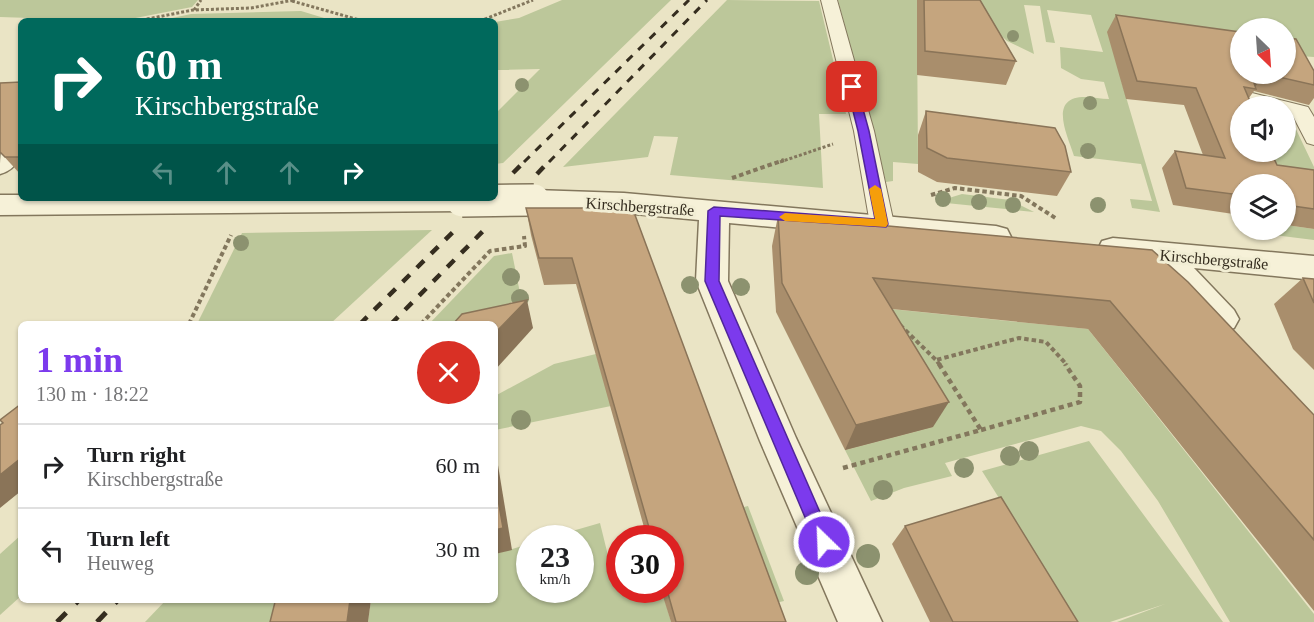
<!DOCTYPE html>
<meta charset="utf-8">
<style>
:root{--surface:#fff;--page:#f2f2f2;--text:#202124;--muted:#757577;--line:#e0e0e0;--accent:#7c3aed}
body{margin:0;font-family:"Times New Roman",serif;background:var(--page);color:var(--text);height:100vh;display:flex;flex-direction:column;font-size:22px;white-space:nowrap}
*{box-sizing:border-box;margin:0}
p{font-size:20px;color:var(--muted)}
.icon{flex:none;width:33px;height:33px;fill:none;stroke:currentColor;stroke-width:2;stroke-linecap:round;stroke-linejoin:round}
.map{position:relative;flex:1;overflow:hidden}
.panel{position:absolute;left:18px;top:321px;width:480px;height:282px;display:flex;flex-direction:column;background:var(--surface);border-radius:9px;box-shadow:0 2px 4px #0004}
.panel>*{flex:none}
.guide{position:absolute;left:18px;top:18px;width:480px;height:183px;border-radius:9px;box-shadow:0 2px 4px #0004;background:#00695c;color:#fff;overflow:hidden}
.needle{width:39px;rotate:155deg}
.fabs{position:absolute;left:1230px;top:18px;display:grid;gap:12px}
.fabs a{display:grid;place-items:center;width:66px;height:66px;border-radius:50%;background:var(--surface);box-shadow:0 2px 4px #0004;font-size:30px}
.speed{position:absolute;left:516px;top:525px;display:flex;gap:12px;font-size:30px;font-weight:700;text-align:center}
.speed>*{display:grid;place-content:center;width:78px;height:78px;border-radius:50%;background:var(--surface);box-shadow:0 2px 4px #0004;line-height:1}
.speed small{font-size:15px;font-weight:400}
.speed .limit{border:9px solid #d22;background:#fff;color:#111}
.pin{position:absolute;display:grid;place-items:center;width:51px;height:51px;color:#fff;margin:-26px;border-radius:12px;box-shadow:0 3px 9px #0006}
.me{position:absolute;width:66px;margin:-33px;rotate:336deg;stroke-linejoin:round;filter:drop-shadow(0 0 4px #0008)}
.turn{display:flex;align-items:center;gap:21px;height:126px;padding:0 18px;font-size:27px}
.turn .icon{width:78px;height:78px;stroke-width:2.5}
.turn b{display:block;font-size:42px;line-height:51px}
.lanes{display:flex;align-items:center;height:57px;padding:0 18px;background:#0003;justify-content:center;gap:30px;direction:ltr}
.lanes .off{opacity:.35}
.round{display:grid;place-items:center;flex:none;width:63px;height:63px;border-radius:32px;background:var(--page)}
.headline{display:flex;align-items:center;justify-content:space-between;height:102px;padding:0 18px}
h1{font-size:36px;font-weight:700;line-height:45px;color:var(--accent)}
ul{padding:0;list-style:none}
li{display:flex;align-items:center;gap:18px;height:84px;padding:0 18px;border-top:2px solid var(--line)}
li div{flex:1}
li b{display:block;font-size:22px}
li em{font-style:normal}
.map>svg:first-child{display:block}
</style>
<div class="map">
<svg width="1314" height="622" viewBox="0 0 1314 622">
<rect width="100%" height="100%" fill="#eae4c5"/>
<!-- green -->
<g fill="#bcc79a">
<polygon points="0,0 198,0 192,7 120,21 0,17"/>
<polygon points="562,0 671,0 503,163 495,164 495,114 540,69 495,70 495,22 519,18"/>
<polygon points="727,0 819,1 846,114 819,114 823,188 670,175 678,137 654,136 648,157 563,167"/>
<path d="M838 0H1314V57L1286 55V28H1240V41L1121 80 1160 212 1132 208 1130 199 1152 201 1141 164 1074 156C1067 134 1048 97 1085 97 1093 97 1101 99 1109 99L1104 82 1081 79 1061 68 1060 47 1103 52 1091 15 1047 10 1055 43 1046 42 1040 6 1024 5 1034 54 1007 41 994 29 917 21 918 164 893 162V181L886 182Z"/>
<polygon points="301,11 334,21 158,21 191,14"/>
<polygon points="1286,118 1292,121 1314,167 1314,190 1286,184 1233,154 1240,152 1286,152"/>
<polygon points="962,194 1010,200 1034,212 936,202"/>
<polygon points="1286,225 1314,229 1314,240 1274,235 1272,230 1286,230"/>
<polygon points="432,230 330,324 197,324 242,233"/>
<polygon points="512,253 520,293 491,324 429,324 494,256"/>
<polygon points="881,308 1088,329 1314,614 1314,622 1230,622 1158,501 1121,451 1101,431 1081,426 945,463 952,476 904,488 871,501 845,450 933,427"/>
<polygon points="596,354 611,406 495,430 495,396 554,364"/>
<polygon points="1089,441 1223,622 1117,622 1165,604 1110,622 1077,622 982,471"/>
<polygon points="748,506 784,601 767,605 732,510"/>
<polygon points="600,523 614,580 619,579 620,590 662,590 671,622 368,622 371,600 495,600 495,554 529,544 530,590 580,590 580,538 548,538"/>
<polygon points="21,535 21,596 0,615 0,554"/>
<polygon points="166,600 354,600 296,622 145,622"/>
</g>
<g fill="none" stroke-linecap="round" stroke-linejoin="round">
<defs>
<g id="lane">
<polygon points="821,0 837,0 874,131 894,224 890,230 882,232 874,230 870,224 854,131"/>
<polygon points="1252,93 1308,107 1314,117 1314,145 1307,143 1293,116 1286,114 1286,106 1259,106 1245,103 1242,99 1245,95"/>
</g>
<g id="street">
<path d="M21 127C21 147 23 168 0 174 0 154 0 134 21 127Z"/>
<polygon points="534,190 624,193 996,226 1007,229 1011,237 1007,245 996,248 729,223 728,281 796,438 882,622 838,622 760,441 696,281 699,220 624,213 534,210 524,207 519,200 524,193"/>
<polygon points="0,195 21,195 21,198 475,198 477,201 472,208 462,211 0,215"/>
<polygon points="1113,238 1314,256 1314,280 1194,268 1234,310 1239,319 1234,328 1222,332 1210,328 1153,264 1102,257 1098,249 1102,241"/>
</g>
</defs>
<!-- lane casing -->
<use href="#lane" stroke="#83775d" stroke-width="2"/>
<!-- street casing -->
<use href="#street" stroke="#83775d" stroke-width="3"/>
<!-- path-far2 -->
<g stroke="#83775d" stroke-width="3" stroke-dasharray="3 2" stroke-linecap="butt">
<polyline points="292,1 363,21"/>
<polyline points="194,10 201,0"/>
<polyline points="137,21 193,10 251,8 294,0"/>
<polyline points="470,21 480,21 533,0"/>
<polyline points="780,162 833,144"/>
</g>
<!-- path-far1 -->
<g stroke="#83775d" stroke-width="4" stroke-dasharray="4.5 3" stroke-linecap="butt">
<polyline points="732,178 784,160"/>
<polyline points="931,195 955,188 1021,196 1057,219"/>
<polyline points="189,324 231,235"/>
<polyline points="421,324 490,251 525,246 524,236"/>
<polyline points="900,325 936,360"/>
<polyline points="940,365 936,360 1019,338 1046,342 1067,365"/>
</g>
<!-- path -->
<g stroke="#83775d" stroke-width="4.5" stroke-dasharray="5 4" stroke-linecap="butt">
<polyline points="939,364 981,430"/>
<polyline points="981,430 1080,402 1080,386 1065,364"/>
<polyline points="843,468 981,430"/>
</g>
<!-- lane -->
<use href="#lane" fill="#f6f1d8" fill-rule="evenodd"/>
<!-- street -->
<use href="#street" fill="#f6f1d8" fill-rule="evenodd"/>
<!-- rail-far2 -->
<g stroke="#352d1f" stroke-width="3" stroke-dasharray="8 8" stroke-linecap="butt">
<polyline points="524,162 689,0"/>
<polyline points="549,162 707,0"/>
</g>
<!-- rail-far1 -->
<g stroke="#352d1f" stroke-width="4.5" stroke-dasharray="10 10" stroke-linecap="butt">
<polyline points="513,173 526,160"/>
<polyline points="537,174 550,160"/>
<polyline points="360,324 455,230"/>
<polyline points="391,324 487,227"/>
</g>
<!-- rail -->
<g stroke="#352d1f" stroke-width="5" stroke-dasharray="13 13" stroke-linecap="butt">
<polyline points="57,622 79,600"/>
<polyline points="97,622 118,600"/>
</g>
<defs>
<polyline id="street-bridge" points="462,201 534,200"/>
</defs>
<!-- street-bridge casing -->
<use href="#street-bridge" stroke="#83775d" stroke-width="34" stroke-linecap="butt"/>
<!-- street-bridge -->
<use href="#street-bridge" stroke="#f6f1d8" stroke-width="31"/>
</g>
<!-- trees -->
<g fill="#8c926f">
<circle cx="1013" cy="36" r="6"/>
<circle cx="522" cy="85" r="7"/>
<circle cx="1090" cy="103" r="7"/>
<circle cx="1088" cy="151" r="8"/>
<circle cx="943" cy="199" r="8"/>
<circle cx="979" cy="202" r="8"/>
<circle cx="1013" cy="205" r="8"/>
<circle cx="1098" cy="205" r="8"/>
<circle cx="241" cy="243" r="8"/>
<circle cx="511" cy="277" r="9"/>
<circle cx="690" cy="285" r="9"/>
<circle cx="741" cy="287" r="9"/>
<circle cx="520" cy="298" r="9"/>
<circle cx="521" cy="420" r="10"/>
<circle cx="1029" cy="451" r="10"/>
<circle cx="1010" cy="456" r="10"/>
<circle cx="964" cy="468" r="10"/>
<circle cx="883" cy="490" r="10"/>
<circle cx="868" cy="556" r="12"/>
<circle cx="807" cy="573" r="12"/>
</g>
<!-- wall -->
<g fill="#a98e6c">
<polygon points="917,0 980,0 1016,61 1006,85 917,75"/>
<polygon points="1116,15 1314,71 1314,98 1309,105 1254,91 1249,98 1277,165 1314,170 1314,229 1286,225 1286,184 1240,184 1240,215 1173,205 1162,168 1175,151 1203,155 1184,105 1126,99 1107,32"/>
<polygon points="21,82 21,175 0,152"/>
<polygon points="926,111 1071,172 1057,196 937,182 918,172 918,135"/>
<polygon points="526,208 624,208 786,622 671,622 661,590 670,590 670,538 647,538 576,284 544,285 531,235"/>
<polygon points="778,216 1152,250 1314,415 1314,611 1088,329 892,309 933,427 845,450 776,312 772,246"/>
<polygon points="1303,278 1314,279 1314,370 1293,349 1274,304"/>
<polygon points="905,526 1078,622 930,622 892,544"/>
</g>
<!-- shaded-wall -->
<g fill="#8a7458">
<polygon points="1266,74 1254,88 1248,88 1257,75"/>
<polygon points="527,300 533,328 495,370 495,333"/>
<polygon points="949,402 933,427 845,450 856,425"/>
<polygon points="495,447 512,550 495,554"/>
<polygon points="21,458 21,491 0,508 0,475"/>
<polygon points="350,600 371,600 368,622 347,622"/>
</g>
<!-- building -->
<g fill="#c5a57e" stroke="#8a7458" stroke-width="1.5">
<polygon points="924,0 980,0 1016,61 925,51"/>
<polygon points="1116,15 1240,32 1240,74 1266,74 1257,75 1253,80 1256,89 1244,87 1252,106 1240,106 1240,152 1271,152 1277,165 1314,170 1314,209 1286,205 1286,184 1240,184 1240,195 1186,188 1175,151 1225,158 1196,88 1137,81"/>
<polygon points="1286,38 1296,39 1314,71 1314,85 1266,74 1286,74"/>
<polygon points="21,82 21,157 5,157 0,152 0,83"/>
<polygon points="926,111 1055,128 1065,146 1071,172 947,158 927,148"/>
<polygon points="526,208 624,208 635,215 786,622 676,622 667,590 670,590 670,538 652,538 572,258 539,258"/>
<polygon points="778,216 1152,250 1188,282 1314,415 1314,540 1110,301 873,278 949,402 856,425 782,283"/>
<polygon points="1303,278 1314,279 1314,303"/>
<polygon points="527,300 495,333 495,324 453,324 462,314"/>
<polygon points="21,404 21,458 0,475 0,425 3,423 0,420"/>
<polygon points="495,482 503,528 495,530"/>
<polygon points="1001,497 1078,622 953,622 905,526"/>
<polygon points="281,600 350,600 347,622 270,622 275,602"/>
</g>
<!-- route -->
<polygon fill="#7c3aed" stroke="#51269a" stroke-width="1.5" points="852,84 857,87 869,131 888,224 886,227 720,216 719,281 833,542 830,548 824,550 818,548 705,281 708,211 714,207 875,219 858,131 847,87"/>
<!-- slow -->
<polygon fill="#f59e0b" points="875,185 881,189 888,224 886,227 785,221 779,217 785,213 875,219 869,189"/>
<g text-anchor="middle" stroke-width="6" stroke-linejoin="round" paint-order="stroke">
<!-- street labels -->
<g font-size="16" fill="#352d1f" stroke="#f2eed4">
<text transform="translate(640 206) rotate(4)" y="6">Kirschbergstraße</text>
<text transform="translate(1214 259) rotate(5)" y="6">Kirschbergstraße</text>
</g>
</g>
</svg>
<div class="fabs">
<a><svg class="needle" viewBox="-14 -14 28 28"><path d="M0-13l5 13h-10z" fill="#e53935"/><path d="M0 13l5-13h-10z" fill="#757577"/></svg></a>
<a><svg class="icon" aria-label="sound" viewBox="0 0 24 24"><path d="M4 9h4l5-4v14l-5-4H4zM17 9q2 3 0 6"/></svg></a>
<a><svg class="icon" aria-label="layers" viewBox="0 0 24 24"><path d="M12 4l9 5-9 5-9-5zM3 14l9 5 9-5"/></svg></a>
</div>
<div class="speed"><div>23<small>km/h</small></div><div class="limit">30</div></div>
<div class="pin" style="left:852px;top:87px;background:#d93025"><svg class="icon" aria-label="arrive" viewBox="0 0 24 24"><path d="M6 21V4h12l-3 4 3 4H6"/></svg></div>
<svg class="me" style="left:824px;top:542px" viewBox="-20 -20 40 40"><circle r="17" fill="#7c3aed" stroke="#fff" stroke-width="3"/><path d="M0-11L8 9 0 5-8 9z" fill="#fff"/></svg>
<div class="guide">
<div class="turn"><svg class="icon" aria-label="right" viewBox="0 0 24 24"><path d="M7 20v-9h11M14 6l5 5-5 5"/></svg><div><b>60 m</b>Kirschbergstraße</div></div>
<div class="lanes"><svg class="icon off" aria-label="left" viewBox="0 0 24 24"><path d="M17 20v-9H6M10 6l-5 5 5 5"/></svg><svg class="icon off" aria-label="ahead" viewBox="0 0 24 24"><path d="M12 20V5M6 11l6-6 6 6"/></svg><svg class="icon off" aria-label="ahead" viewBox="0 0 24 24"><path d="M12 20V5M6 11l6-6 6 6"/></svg><svg class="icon" aria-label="right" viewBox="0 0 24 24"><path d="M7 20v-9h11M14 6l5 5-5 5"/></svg></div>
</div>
<section class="panel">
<div class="headline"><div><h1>1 min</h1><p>130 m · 18:22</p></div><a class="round" style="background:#d93025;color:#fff"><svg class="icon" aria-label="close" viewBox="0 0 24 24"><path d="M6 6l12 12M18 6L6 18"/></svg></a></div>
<ul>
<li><svg class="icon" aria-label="right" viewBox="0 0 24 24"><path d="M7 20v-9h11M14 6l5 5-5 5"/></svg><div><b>Turn right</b><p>Kirschbergstraße</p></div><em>60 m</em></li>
<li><svg class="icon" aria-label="left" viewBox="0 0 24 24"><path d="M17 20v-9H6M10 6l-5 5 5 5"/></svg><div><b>Turn left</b><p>Heuweg</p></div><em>30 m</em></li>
</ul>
</section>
</div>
